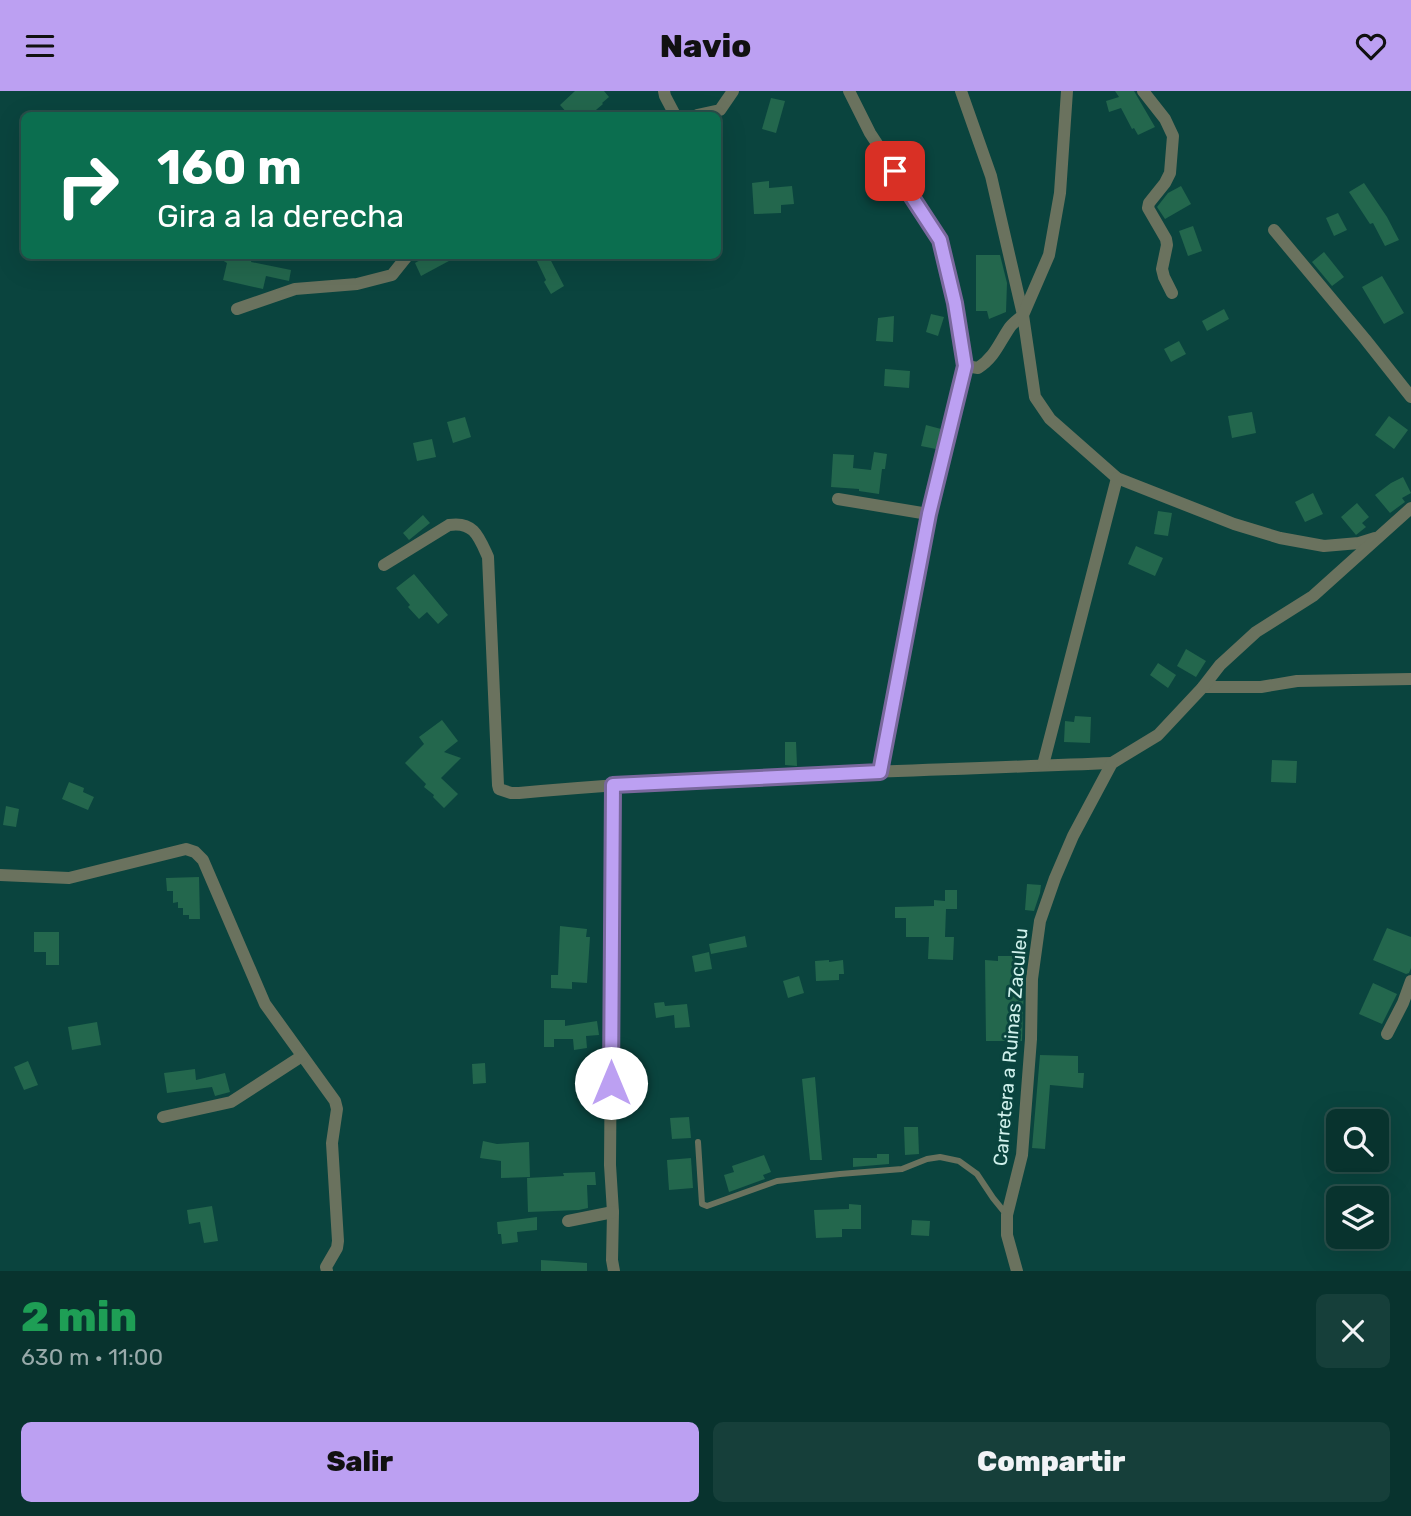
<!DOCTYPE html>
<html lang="es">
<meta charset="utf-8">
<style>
:root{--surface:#08332e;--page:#163f3a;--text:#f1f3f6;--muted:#98aaaa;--line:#294e4a;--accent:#bca0f2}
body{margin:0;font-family:Rubik,sans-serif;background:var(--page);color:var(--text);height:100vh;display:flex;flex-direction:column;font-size:26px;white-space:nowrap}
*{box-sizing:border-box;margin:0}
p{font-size:23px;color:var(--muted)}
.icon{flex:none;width:38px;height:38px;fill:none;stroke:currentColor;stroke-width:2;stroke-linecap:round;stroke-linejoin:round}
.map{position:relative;height:1180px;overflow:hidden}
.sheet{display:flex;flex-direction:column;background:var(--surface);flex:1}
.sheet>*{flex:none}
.hud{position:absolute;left:21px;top:21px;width:700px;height:147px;border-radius:10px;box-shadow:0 7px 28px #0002,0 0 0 2px var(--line);background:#0b6e4f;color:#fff;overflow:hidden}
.controls{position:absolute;left:1326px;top:1018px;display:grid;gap:14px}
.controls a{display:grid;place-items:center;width:63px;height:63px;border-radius:10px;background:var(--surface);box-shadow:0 7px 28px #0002,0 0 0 2px var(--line);font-size:35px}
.pin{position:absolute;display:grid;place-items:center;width:60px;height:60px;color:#fff;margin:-30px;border-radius:14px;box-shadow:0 4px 10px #0006}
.me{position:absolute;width:77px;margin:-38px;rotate:0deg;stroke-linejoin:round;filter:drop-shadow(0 0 5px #0008)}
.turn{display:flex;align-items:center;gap:24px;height:147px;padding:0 21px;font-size:32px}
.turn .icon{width:91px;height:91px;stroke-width:2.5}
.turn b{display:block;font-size:49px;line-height:60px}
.round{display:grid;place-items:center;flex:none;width:74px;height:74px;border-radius:10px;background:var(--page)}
.head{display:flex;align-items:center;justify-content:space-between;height:119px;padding:0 21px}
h1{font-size:42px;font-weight:800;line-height:52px;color:#1e9e55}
.action{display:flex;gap:14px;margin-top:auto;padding:14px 21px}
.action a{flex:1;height:80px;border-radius:10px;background:var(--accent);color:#111;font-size:28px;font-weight:800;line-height:80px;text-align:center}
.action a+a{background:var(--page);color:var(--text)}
header{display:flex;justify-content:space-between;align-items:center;height:91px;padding:0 21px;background:var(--accent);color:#111;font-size:32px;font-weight:800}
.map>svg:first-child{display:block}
</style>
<header><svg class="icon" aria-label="menu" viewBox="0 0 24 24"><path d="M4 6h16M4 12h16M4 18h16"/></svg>Navio<svg class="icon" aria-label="heart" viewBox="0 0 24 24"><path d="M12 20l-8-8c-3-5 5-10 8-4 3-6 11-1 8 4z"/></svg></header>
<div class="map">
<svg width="1411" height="1180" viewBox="0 0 1411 1180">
<rect width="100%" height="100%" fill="#0a443e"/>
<!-- building -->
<g fill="#23674d">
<polygon points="575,0 604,0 609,6 602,12 603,13 590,24 569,24 560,14"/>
<polygon points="1115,0 1134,0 1155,36 1138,44 1134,37 1132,38 1121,17 1109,21 1106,10 1119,6"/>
<polygon points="771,7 785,10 776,42 762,38"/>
<polygon points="769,90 769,97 792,95 794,113 781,114 781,122 754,123 752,92"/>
<polygon points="1364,92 1387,126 1399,149 1385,155 1373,132 1370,133 1349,101"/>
<polygon points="1181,95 1191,113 1165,128 1157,116 1168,102"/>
<polygon points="1338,122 1347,139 1334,145 1326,127"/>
<polygon points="1193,135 1202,160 1188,165 1179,140"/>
<polygon points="1324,161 1344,186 1332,195 1312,171"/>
<polygon points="214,164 238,164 252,168 251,171 291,179 289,190 266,185 263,198 223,189 227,172"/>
<polygon points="429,164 460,164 421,185 415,172"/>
<polygon points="534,164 548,164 564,195 551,203 544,191 546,189"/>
<polygon points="976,164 1000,164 1007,192 1006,221 989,228 987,220 976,220"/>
<polygon points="1382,185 1404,222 1384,233 1362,196"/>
<polygon points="1224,218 1229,228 1207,240 1202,230"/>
<polygon points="931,223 944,226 938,245 926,241"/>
<polygon points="894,225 893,251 876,250 878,227"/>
<polygon points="1179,250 1186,263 1171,271 1164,258"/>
<polygon points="885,278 910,280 909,297 884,295"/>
<polygon points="1252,321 1256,342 1232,347 1228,325"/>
<polygon points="1389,325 1408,339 1394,358 1375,344"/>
<polygon points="465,326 471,346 453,352 447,331"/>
<polygon points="926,334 941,338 936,358 921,355"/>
<polygon points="432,348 436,366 417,370 413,352"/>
<polygon points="874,361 887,363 885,378 882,378 879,403 859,400 859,398 831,396 833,363 854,364 853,377 871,379"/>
<polygon points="1403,386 1411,402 1402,407 1405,411 1390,422 1375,404 1391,392"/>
<polygon points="1313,402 1323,423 1305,431 1295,411"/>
<polygon points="1357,412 1369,426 1362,432 1366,436 1356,444 1341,426"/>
<polygon points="1158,420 1172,422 1168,445 1154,443"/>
<polygon points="423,424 430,432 409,449 403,442"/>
<polygon points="1136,455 1163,467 1155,485 1128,473"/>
<polygon points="414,483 448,524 438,533 427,521 419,528 408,516 410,514 396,497"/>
<polygon points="1186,558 1206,570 1196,586 1177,575"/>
<polygon points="1158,572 1176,584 1168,597 1150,584"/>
<polygon points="1075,625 1091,626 1090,652 1064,651 1065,630 1074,631"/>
<polygon points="442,629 458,650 444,661 461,667 441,687 458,703 444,717 433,706 434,704 424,696 426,693 405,672 424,653 419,646"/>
<polygon points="785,651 796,651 797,675 785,674"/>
<polygon points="1272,669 1297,670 1296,692 1271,691"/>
<polygon points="69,691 84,697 83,701 94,706 88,719 62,708"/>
<polygon points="6,715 19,718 16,736 3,734"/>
<polygon points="199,786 200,828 189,828 189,824 183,824 183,817 178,817 178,811 173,812 173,800 167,800 166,787"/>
<polygon points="1027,793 1041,794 1040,802 1034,820 1025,819"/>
<polygon points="945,799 957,799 957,818 946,818 945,846 954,846 953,869 928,868 929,846 906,846 906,827 895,827 895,816 934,815 934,809 945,810"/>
<polygon points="560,835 587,838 586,846 590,846 587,892 572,891 572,898 551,897 551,884 558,884"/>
<polygon points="1387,837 1411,846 1411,877 1409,882 1406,883 1373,869"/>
<polygon points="34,841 59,841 59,874 46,874 46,861 34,861"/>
<polygon points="745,845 747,856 711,863 709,853"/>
<polygon points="709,861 712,878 695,881 692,865"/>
<polygon points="998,865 1025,865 1022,950 986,950 985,869 998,870"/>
<polygon points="829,869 829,871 843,869 844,883 839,883 839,889 816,890 815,870"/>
<polygon points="799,885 804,902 788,907 783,890"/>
<polygon points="1373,892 1397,903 1382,933 1359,923"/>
<polygon points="664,911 665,915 687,913 690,936 675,937 674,924 656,927 654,912"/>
<polygon points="544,929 565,929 565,935 597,930 599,944 586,945 587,957 574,959 573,948 554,948 554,956 544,956"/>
<polygon points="97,931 101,954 72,959 68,936"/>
<polygon points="1040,964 1078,965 1078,982 1084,982 1083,997 1050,994 1045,1058 1032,1057"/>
<polygon points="585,969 599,971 598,989 583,987"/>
<polygon points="28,970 38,994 24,999 14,976"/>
<polygon points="485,972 486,992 473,993 472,973"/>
<polygon points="195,978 196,989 225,982 230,1001 215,1005 212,996 167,1002 164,982"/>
<polygon points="815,986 822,1069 810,1069 802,988"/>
<polygon points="689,1026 691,1047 672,1048 670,1027"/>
<polygon points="904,1036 918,1036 919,1063 905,1064"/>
<polygon points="483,1050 497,1053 529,1051 530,1086 501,1087 501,1070 480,1067"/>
<polygon points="877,1063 889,1063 889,1073 853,1076 853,1067 877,1067"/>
<polygon points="764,1064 771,1081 763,1084 765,1088 729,1101 724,1084 734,1081 732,1075"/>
<polygon points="691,1067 693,1097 669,1099 667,1069"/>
<polygon points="595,1081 596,1094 587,1094 588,1117 579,1119 528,1121 527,1087 564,1085 563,1082"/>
<polygon points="849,1113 861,1114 861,1138 842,1138 842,1146 816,1147 814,1119 849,1118"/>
<polygon points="212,1115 218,1150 204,1152 200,1131 189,1133 187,1119"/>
<polygon points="537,1126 537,1139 517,1141 518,1151 502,1153 501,1143 498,1143 497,1131"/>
<polygon points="912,1129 930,1130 929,1145 911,1144"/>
<polygon points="541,1169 587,1172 587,1180 541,1180"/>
</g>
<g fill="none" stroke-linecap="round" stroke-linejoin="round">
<!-- lane -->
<polyline stroke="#6a725e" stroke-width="6" points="698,1051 702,1113 707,1115 777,1090 840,1083 902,1078 927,1068 940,1066 959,1070 977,1083 993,1107 1006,1123"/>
<!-- street -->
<g stroke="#6a725e" stroke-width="12">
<polyline points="664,0 665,5 675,24"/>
<path d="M849 0 870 42 940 149 955 212 966 275 978 277C995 266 999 252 1010 236 1014 231 1019 228 1023 224L991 85 961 0"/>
<polyline points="1067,0 1060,102 1049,164 1023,224 1035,306 1050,328 1117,387 1234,433 1280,447 1324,455 1359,452 1375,447"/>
<polyline points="1143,0 1165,28 1173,45 1170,82 1165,92 1149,112 1148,117 1166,148 1167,154 1162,178 1164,186 1172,202"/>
<polyline points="697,24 720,19 733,0"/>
<polyline points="1274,139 1365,248 1411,306"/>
<polyline points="237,218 295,198 357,193 392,184 408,164"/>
<polyline points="838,408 928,423"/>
<path d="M384 474 449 434C474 430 479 446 488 466L498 694 499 698 511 702H519C716 684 914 680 1112 672"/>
<polyline points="1203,596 1261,596 1297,590 1411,588"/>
<polyline points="1043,674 1117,387"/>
<polyline points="879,681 928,423 966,275"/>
<polyline points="613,694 610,1074 613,1121 612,1169 614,1180"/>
<polyline points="0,784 69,787 186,758 195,761 203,769 265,913 335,1010 337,1018 332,1052 338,1150 337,1157 326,1176 327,1180"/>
<polyline points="1387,943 1403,912 1411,890"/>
<polyline points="163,1026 231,1011 302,965"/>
<polyline points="568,1130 613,1121"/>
<polyline points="1017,1180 1007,1144 1007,1124 1022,1064 1031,948 1032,888 1040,830 1055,787 1073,745 1112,672 1158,644 1203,596 1220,574 1256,541 1313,505 1411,417"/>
</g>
</g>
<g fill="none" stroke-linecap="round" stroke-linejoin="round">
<defs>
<polyline id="route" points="611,992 613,694 880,681 929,423 965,275 955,212 940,149 895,80"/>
</defs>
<!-- route casing -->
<use href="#route" stroke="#7a689d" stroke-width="18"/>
<!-- route -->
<use href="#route" stroke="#bca0f2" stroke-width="12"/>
</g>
<g text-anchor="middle" stroke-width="6" stroke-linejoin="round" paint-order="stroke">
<!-- street labels -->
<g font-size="19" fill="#d0f1ec" stroke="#0a443e">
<text transform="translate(1010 956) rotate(-85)" y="7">Carretera a Ruinas Zaculeu</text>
</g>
</g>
</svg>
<div class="controls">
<a><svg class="icon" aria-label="search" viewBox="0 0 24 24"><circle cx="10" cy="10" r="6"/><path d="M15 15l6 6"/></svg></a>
<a><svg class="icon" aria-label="layers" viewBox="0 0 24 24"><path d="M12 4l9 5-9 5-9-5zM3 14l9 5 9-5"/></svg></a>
</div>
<div class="pin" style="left:895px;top:80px;background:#d93025"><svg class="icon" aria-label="arrive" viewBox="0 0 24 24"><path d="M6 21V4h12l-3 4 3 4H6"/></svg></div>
<svg class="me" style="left:611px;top:992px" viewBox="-20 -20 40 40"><circle r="19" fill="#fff"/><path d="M0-13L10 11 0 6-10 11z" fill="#bca0f2"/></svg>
<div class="hud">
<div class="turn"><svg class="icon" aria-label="right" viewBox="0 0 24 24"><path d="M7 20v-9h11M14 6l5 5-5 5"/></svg><div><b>160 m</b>Gira a la derecha</div></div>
</div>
</div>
<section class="sheet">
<div class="head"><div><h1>2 min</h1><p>630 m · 11:00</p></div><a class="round"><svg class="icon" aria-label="close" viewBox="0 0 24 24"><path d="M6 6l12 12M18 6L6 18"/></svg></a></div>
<div class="action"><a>Salir</a><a>Compartir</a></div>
</section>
